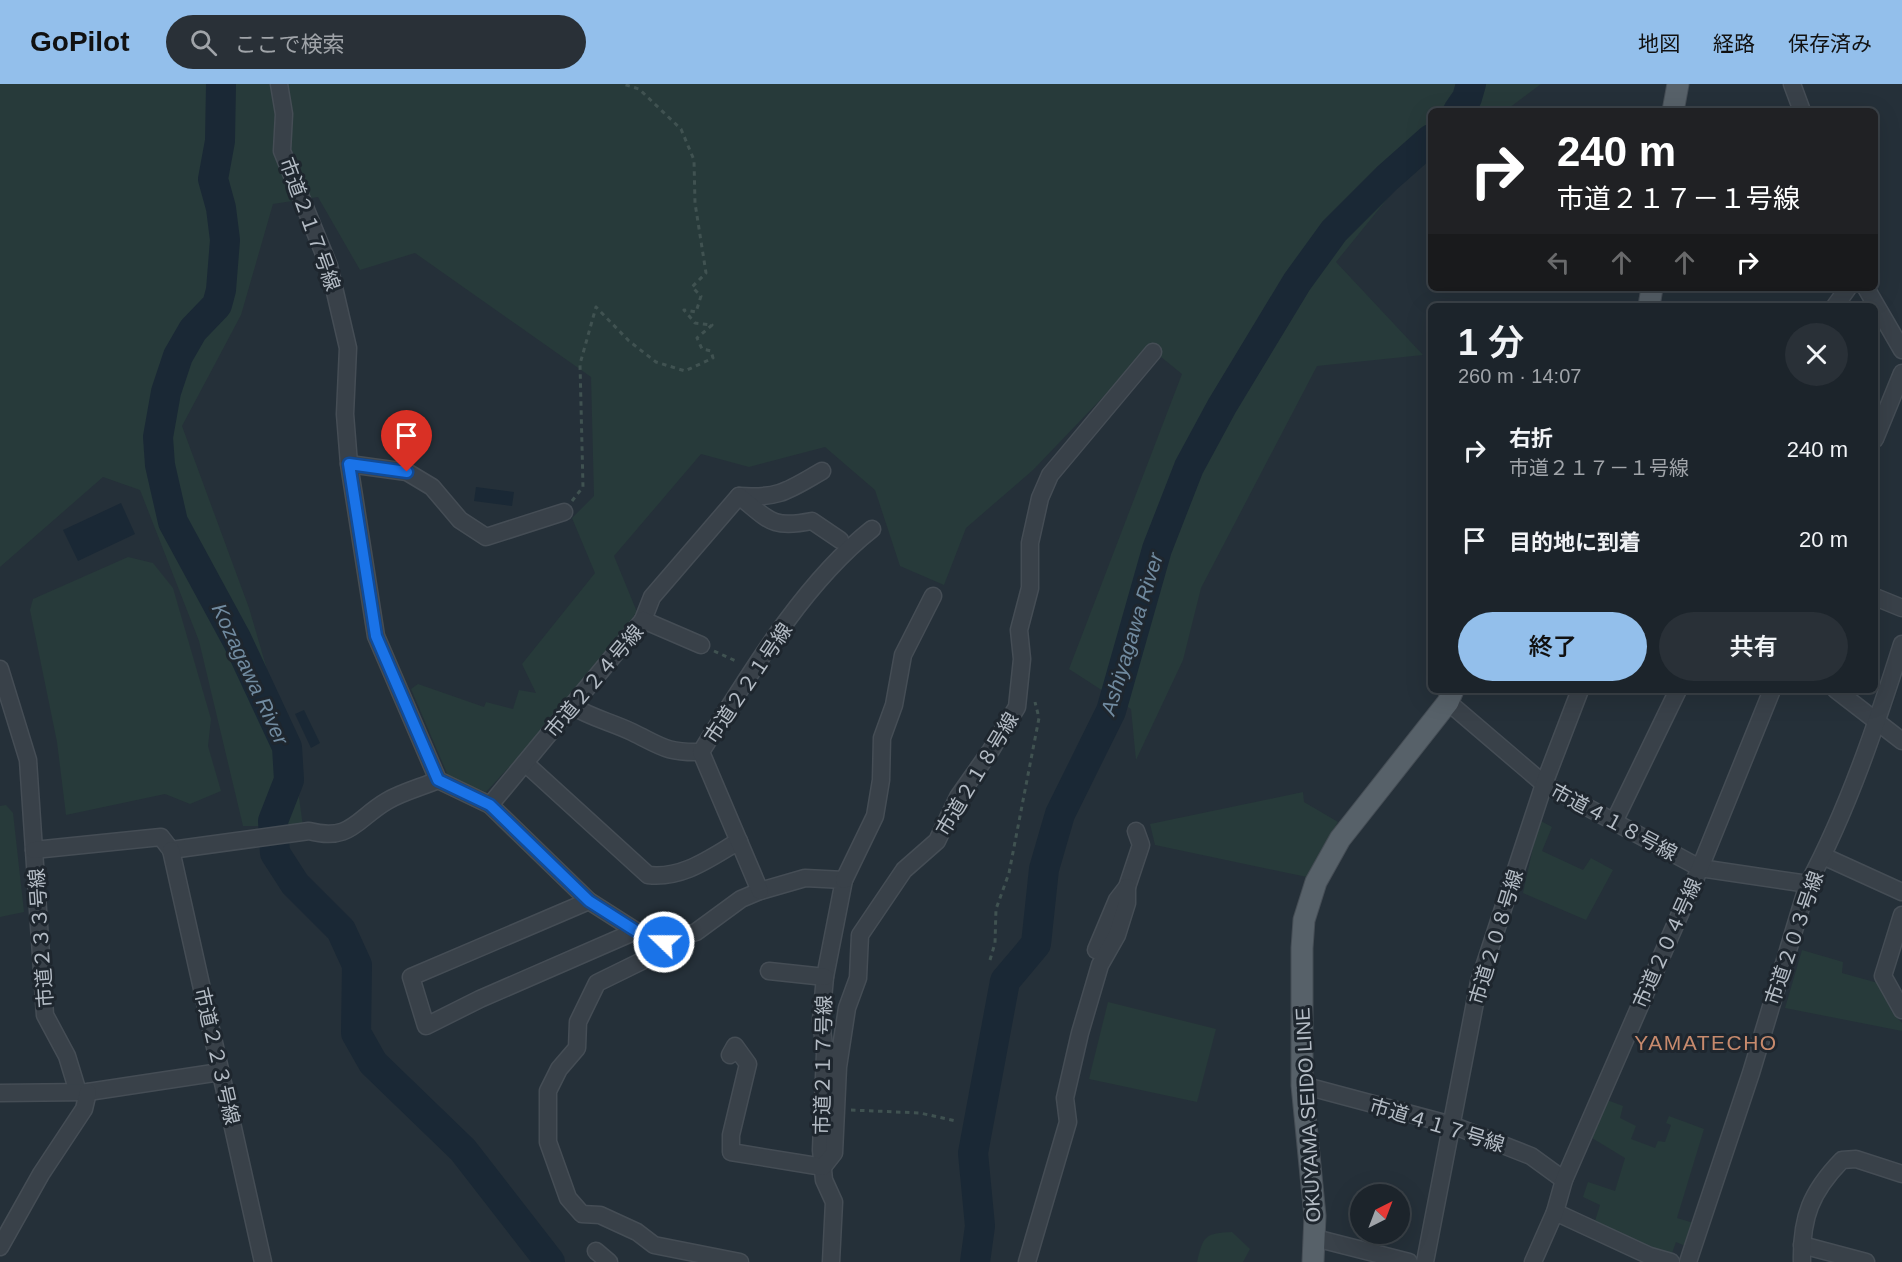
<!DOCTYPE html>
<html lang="ja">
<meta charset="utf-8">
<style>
:root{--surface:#1c242b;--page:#293037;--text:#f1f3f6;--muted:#a0a4a9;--line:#3a4147;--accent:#93bfeb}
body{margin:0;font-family:Arial,"Noto Sans JP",sans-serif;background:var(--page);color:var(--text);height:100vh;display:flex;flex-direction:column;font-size:22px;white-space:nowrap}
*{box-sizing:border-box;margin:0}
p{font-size:20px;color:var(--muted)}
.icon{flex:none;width:33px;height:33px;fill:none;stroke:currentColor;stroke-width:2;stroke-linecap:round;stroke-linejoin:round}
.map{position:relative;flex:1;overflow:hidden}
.drawer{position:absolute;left:1428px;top:219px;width:450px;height:390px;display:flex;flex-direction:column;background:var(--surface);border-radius:9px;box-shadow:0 6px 24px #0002,0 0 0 2px var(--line)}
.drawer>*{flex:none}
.guide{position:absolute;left:1428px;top:24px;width:450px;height:183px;border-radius:9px;box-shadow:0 6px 24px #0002,0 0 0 2px var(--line);background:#202124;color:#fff;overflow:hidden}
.needle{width:39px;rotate:42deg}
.controls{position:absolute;left:1350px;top:1100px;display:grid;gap:12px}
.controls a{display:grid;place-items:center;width:60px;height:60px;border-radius:50%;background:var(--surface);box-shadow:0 6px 24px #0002,0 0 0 2px var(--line);font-size:30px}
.pin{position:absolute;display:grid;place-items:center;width:51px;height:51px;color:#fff;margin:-62px -26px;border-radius:50% 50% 50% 0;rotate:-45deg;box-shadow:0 0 6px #0007}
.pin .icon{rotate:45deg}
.me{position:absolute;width:66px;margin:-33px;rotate:292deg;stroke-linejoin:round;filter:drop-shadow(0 0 4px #0008)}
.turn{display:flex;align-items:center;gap:21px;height:126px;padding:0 30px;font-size:27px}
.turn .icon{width:78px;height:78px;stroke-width:2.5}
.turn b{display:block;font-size:42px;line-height:51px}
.lanes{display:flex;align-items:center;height:57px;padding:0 30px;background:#0003;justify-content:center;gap:30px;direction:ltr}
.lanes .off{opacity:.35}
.round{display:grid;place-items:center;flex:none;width:63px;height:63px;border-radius:32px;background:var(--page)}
.overview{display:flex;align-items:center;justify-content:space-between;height:102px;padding:0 30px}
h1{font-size:36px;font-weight:600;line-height:45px}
.primary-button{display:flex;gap:12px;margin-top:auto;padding:12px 30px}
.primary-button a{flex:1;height:69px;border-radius:36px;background:var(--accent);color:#111;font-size:24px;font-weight:600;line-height:69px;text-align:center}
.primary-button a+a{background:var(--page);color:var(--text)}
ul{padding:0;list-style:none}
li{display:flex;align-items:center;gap:18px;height:90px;padding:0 30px}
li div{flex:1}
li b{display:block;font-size:22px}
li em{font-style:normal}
header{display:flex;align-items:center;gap:36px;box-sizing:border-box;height:84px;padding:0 30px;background:var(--accent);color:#111}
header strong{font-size:28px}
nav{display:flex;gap:33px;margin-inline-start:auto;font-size:21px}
.search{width:420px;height:54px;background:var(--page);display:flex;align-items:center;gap:15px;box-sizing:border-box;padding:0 21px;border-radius:33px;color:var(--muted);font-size:22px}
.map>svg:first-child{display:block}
</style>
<header>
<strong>GoPilot</strong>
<div class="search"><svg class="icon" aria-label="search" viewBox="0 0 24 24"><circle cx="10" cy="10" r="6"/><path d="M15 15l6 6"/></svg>ここで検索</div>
<nav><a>地図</a><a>経路</a><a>保存済み</a></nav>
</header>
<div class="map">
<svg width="1902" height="1178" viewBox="0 0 1902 1178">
<rect width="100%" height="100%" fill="#253039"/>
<!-- green -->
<g fill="#273a3a">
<polygon points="0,0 1541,0 1505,27 1431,27 1431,76 1405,93 1336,178 1423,271 1317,282 1201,504 1183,576 1136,676 1131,625 1069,585 1182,290 1150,264 1033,386 966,444 944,501 900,482 875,406 825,363 749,383 701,370 614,472 637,528 550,639 486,708 449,694 411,605 418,600 484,623 486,618 513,625 519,606 536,609 522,580 595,489 572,434 594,412 591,293 415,169 360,186 318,113 273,120 241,231 182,342 249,524 294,678 303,742 243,742 199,557 140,406 103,393 0,483"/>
<polygon points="128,473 153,479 173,504 211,635 208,662 221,707 190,720 165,710 66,731 57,658 30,526 33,515"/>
<polygon points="1303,708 1304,718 1338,738 1307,793 1155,761 1150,740"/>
<polygon points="6,721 13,729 24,828 0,833 0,722"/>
<polygon points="1539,736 1552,743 1542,767 1583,786 1591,774 1613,786 1586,836 1523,809"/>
<polygon points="1802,866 1843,878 1842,889 1878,899 1892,928 1902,939 1902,947 1785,924"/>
<polygon points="1108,918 1216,945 1197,1018 1089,995"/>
<polygon points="1607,1016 1623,1022 1620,1034 1636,1042 1631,1055 1655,1064 1658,1057 1665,1058 1671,1041 1666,1039 1669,1032 1704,1045 1677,1134 1697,1140 1688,1163 1676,1158 1671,1172 1595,1137 1600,1121 1583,1113 1588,1098 1615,1107 1625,1074 1592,1054"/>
<path d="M1232 1148 1250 1165 1243 1178H1197C1203 1152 1205 1149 1232 1148Z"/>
</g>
<!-- water -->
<g fill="#1a2835">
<polygon points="476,403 514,408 512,422 474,417"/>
<polygon points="121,419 135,450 78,477 63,446"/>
<polygon points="304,626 320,659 311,664 295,630"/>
</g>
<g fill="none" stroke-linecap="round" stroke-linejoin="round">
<!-- river -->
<g stroke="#1a2835" stroke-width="30">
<polyline points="221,0 220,57 213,95 221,124 225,156 221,206 217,221 193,246 178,272 166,308 158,353 160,381 173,438 237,556 287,663 289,696 273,737 275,769 295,800 341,846 357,881 356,949 373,979 463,1066 550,1178"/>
<polyline points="1458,27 1467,14 1471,0"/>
<polyline points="975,1178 980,1142 973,1069 1005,897 1036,860 1044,785 1060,730 1111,627 1157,465 1189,383 1222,322 1297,198 1334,147 1387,94 1431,55"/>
</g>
<defs>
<g id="minor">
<polyline points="279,0 284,30 282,67 329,182 348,264 345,330 349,380 376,552 438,696 490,721 589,817 636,847 664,858 696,848 741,815 760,807 805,794 844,796 825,893 821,936 825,970 821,1066 824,1096 834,1118 831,1178"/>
<polyline points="1792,0 1802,27"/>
<polyline points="1866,204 1902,266"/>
<polyline points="1835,222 1848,204"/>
<polyline points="1875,355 1902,289"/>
<polyline points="349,380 407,388 432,403 460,436 486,453 564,428"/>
<path d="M739 412C779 415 789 406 822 387"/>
<polyline points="1875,513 1902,524"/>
<path d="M643 536 652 513 739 412C769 436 771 445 812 437L840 456"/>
<polyline points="0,585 28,676 45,931 67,972 78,1008"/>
<polyline points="1836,606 1902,657"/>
<polyline points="1448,618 1544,700 1700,784 1808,800"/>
<path d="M572 622C592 634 611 638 632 648 661 662 666 669 701 668"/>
<path d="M525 679 648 791C683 795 710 774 739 757"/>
<polyline points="490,721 643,536 701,561"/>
<polyline points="1614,738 1678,606"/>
<path d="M34 766 161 753 171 766 309 747C351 758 356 735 387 717 402 708 422 703 438 696"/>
<polyline points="171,766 263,1178"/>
<polyline points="1823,772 1902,808"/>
<polyline points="844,796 875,732 881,696 882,654 894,621 903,571 933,512"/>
<path d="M760 807 701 668C748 593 802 500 872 445"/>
<polyline points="589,817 411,893 426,942 480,915 636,847"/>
<polyline points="1902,831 1883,892 1902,926"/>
<polyline points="664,858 650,873 597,899 578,938 577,964 559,985 548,1007 548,1058 568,1114 582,1130 600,1131 637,1148 654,1161 740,1178"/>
<polyline points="1096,866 1117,816 1127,803 1141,761 1136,747"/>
<polyline points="769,887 825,893"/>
<polyline points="730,971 735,962 748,980 731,1051 731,1068 823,1083 834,1069 838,983 847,924 858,894 860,851 904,786 937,757 958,713 991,666 1017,623 1022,575 1019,546 1030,504 1030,459 1040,414 1050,391 1153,268"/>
<polyline points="1302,1001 1452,1041 1531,1072 1564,1096"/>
<polyline points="0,1009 88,1008 220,988"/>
<polyline points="1555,1128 1650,1172 1671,1178"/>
<polyline points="1315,1154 1409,1178"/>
<polyline points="1802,1161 1866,1178"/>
<polyline points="0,1163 41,1090 84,1025 88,1008"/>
<polyline points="596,1167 609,1178"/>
<polyline points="1027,1178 1068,1038 1065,1014 1080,949 1100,881 1117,851 1127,819 1127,803"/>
<polyline points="1425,1178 1479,898 1544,700 1580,606"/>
<polyline points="1533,1178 1555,1128 1564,1096 1700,784 1772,606"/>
<path d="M1688 1178 1751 989 1808 800C1848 725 1876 642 1902 560"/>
<path d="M1802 1178C1801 1133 1811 1108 1842 1076L1856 1075 1902 1090"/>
</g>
<g id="major">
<polyline points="1673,27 1678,0"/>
<polyline points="1649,222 1652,204"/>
<polyline points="1313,1178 1315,1132 1302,1001 1302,864 1304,836 1316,798 1340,755 1448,618 1453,606"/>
</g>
</defs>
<!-- minor casing -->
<use href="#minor" stroke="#454d55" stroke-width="19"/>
<!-- major casing -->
<use href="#major" stroke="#454d55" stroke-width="23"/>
<!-- path -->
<g stroke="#405251" stroke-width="3" stroke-dasharray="4.5 4.5" stroke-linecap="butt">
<polyline points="572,417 583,403 580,280 596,223 629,257 656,278 685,287 713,274 711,267 702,265 697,254 712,241 695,239 684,226 696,228 701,212 692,203 706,189 695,119 694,76 681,45 639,5 623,0"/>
<polyline points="714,567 738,578"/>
<polyline points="990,876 995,859 996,825 1009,789 1039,634 1035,618"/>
<polyline points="851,1026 920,1029 956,1037"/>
</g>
<!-- minor -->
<use href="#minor" stroke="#394149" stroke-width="16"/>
<!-- major -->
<use href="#major" stroke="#576169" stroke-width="21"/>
</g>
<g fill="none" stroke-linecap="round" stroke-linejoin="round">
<defs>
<polyline id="route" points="407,388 349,380 376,552 438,696 490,721 589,817 636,847 664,858"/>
</defs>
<!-- route casing -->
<use href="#route" stroke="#114b97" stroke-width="15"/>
<!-- route -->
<use href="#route" stroke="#1a73e8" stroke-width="10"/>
</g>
<g text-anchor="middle" stroke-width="6" stroke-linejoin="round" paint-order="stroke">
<!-- street labels -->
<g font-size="20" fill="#b4bcc5" stroke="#1e262e">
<text transform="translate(310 140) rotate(70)" y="7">市道２１７号線</text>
<text transform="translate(594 597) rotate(-50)" y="7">市道２２４号線</text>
<text transform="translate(748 599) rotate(-56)" y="7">市道２２１号線</text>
<text transform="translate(977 690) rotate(-59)" y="7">市道２１８号線</text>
<text transform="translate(1614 738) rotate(28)" y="7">市道４１８号線</text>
<text transform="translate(1496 853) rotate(-73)" y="7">市道２０８号線</text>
<text transform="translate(41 854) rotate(-94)" y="7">市道２３３号線</text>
<text transform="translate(1794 854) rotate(-71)" y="7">市道２０３号線</text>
<text transform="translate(1667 859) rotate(-66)" y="7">市道２０４号線</text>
<text transform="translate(217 972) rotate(77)" y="7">市道２２３号線</text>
<text transform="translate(823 981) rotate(-89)" y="7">市道２１７号線</text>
<text transform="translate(1308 1031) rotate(-93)" y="7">OKUYAMA SEIDO LINE</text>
<text transform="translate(1437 1041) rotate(17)" y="7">市道４１７号線</text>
</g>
<!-- water labels -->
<g font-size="21" font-style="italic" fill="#718ba0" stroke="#1e262e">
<text transform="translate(1132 550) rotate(-73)" y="7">Ashiyagawa River</text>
<text transform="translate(250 590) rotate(65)" y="7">Kozagawa River</text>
</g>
<!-- neighbourhood labels -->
<g font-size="21" letter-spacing="1.5" fill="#c78a6d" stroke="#1e262e">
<text x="1706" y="966">YAMATECHO</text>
</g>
</g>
</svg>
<div class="controls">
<a><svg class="needle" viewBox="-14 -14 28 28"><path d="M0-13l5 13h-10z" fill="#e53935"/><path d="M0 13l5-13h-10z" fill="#a0a4a9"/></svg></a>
</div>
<div class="pin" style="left:407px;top:388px;background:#d93025"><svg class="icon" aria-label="arrive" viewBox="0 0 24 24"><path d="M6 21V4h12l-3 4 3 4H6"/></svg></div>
<svg class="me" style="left:664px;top:858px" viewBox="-20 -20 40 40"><circle r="17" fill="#1a73e8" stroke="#fff" stroke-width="3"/><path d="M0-11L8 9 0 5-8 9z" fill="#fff"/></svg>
<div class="guide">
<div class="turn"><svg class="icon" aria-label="right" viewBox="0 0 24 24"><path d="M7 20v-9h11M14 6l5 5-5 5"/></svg><div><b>240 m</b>市道２１７－１号線</div></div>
<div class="lanes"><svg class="icon off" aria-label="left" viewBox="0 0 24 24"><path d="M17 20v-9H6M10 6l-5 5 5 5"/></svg><svg class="icon off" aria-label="ahead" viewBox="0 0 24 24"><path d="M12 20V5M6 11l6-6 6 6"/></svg><svg class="icon off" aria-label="ahead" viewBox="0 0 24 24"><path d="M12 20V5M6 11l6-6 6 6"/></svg><svg class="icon" aria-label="right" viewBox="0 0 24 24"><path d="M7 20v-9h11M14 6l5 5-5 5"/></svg></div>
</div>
<section class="drawer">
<div class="overview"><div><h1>1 分</h1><p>260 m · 14:07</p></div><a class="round"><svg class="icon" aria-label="close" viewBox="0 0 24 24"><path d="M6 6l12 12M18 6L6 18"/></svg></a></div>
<ul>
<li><svg class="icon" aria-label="right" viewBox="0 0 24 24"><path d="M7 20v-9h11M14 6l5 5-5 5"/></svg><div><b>右折</b><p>市道２１７－１号線</p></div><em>240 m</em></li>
<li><svg class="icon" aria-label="arrive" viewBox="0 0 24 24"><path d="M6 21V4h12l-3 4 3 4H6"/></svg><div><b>目的地に到着</b></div><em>20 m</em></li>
</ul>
<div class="primary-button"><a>終了</a><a>共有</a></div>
</section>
</div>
